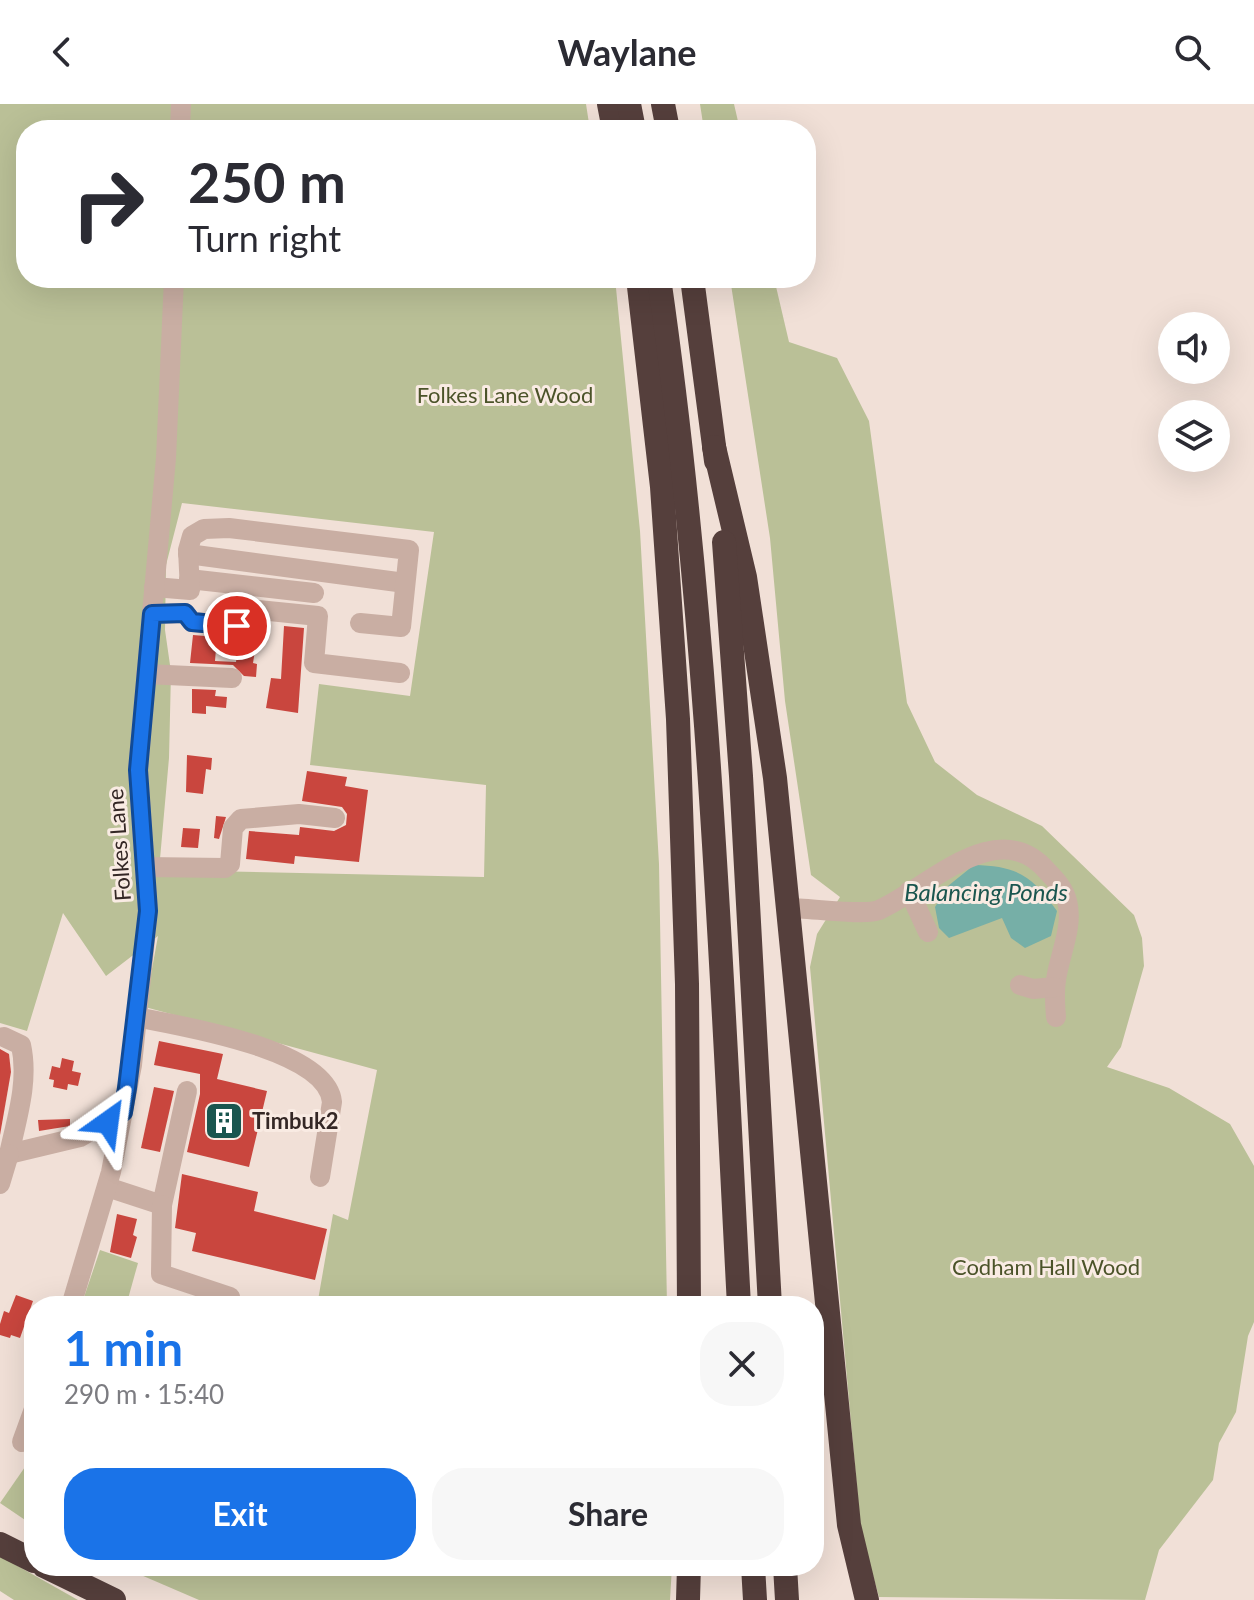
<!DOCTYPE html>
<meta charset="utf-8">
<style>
:root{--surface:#fff;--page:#f7f7f7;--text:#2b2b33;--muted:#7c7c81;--accent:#1a73e8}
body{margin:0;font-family:Lato,sans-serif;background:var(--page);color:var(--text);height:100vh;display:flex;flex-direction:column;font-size:30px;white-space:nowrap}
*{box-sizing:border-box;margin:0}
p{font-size:26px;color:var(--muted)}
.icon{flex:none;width:44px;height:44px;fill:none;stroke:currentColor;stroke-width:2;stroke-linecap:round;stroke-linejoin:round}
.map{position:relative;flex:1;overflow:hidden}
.side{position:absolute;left:24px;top:1192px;width:800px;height:280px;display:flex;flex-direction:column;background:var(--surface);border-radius:32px;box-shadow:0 8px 32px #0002}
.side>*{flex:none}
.top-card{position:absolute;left:16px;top:16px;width:800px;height:168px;border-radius:32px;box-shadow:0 8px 32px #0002;background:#fff;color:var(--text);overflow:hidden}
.fabs{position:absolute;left:1158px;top:208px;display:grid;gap:16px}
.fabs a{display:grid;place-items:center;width:72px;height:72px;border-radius:50%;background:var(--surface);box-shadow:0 8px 32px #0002;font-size:40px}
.pin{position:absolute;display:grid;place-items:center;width:68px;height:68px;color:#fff;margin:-34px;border:4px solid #fff;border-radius:50%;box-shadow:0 2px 8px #0007}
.me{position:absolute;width:88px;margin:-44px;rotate:31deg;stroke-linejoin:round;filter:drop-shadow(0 0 6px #0008)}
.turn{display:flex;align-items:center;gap:28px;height:168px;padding:0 40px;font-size:36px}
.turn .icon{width:104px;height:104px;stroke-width:2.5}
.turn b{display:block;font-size:56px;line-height:68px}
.round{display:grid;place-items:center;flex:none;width:84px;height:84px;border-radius:32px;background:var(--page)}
.summary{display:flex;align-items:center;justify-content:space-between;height:136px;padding:0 40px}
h1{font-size:48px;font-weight:700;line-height:60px;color:var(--accent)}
.cta{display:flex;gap:16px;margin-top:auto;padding:16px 40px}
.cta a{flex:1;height:92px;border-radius:32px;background:var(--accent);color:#fff;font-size:32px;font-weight:700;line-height:92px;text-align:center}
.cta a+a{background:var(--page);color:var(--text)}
header{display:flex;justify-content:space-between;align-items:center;height:104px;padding:0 40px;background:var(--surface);font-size:36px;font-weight:700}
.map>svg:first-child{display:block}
</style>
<header><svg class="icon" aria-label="back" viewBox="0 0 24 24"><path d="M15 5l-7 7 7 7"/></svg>Waylane<svg class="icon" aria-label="search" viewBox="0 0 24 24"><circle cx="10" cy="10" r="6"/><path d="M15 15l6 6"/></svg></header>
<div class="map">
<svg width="1254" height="1496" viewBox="0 0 1254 1496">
<rect width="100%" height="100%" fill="#f1e0d7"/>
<!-- green -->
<g fill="#bac097" fill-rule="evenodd">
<path d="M0 0H586L590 26H26V174H615L640 427 659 760 667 1202H317L333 1110 348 1116 377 966 145 903 158 832 106 872 63 809 27 927 0 919ZM182 399 434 428 410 592 319 580 310 661 486 681 484 773 159 766 169 654 171 568 165 526 166 461Z"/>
<polygon points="700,0 734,0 740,26 704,26"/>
<polygon points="730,174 774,174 789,238 837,254 869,317 907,599 935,658 977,691 1042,722 1134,811 1142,834 1144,862 1121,943 1107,963 1169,984 1230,1020 1254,1062 1254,1218 1248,1232 1236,1308 1219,1339 1213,1376 1159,1446 1145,1496 879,1493 861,1429 810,863 817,830 840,793 811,771 785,597 770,434"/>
<polygon points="100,1146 138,1159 126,1202 81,1202"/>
<polygon points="34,1350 34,1422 0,1399"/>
<polygon points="0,1452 78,1496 14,1496 0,1487"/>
<polygon points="120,1462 672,1462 670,1496 199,1496"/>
</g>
<!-- water -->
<path fill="#76afa7" d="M974 761C1018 762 1032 772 1057 807L1051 832 1025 844 1011 834 1002 814 949 834 939 824 935 803 948 782Z"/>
<!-- building -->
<g fill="#c9463e">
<polygon points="284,522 304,524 298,609 266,604 271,574 281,575"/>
<polygon points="193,531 217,533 215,557 236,558 239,535 257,534 253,559 257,560 256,573 244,572 233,561 190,559"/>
<polygon points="192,585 216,586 215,592 227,593 226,604 206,602 206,610 192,609"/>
<polygon points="187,651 212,654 211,666 206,665 203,690 186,688"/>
<polygon points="307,667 347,673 345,682 368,686 359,758 295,752 294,760 246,755 249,727 299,731 300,723 334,727 346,721 347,710 342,703 302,697"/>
<polygon points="216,712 226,713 219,735 214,734"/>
<polygon points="183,724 200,725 198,744 181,743"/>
<polygon points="159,937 223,950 217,975 267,987 249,1063 187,1048 200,990 200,970 154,961"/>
<polygon points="0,945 9,950 11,968 0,1031"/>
<polygon points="62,954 74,957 72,967 81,969 78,982 68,980 67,986 53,983 54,976 49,975 52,962 60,964"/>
<polygon points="154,983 174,987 160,1048 141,1044"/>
<polygon points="70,1015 70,1022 39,1027 38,1016"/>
<polygon points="182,1070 258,1088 254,1107 327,1125 315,1176 192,1147 196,1129 175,1124"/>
<polygon points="117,1110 137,1115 133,1131 137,1133 131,1154 110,1148"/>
<polygon points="16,1191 33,1197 20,1234 11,1231 10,1234 0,1231 0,1220 4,1207 9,1209"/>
</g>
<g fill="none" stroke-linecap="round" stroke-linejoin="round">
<!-- minor -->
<g stroke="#c9aea3" stroke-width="20">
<polyline points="180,26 181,0"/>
<polyline points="188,450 405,479"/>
<polyline points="189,475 314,489"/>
<polyline points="154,483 190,486 188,446 192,432 204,425 229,424 409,446 401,523 360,519"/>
<polyline points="152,510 185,509 192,518 237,522 240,504 318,512 314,559 400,569"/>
<polyline points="146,570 232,574"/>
<polyline points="145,763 225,764 230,760 233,724 241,715 299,710 335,714"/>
<polyline points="909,787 928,828"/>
<path d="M788 804C810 804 865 812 879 806 927 785 997 709 1047 767 1056 776 1064 785 1067 797 1074 822 1059 852 1056 876 1054 888 1055 901 1056 913"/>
<polyline points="1020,881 1033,885 1055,883"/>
<path d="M136 913C181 922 327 945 332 998L320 1073"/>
<path d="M4 933 21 941C29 977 17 1014 9 1050L80 1033 123 1008"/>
<polyline points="0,1080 9,1050"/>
<polyline points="107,1083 162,1101 187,987"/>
<polyline points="162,1101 161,1170 230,1193"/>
<polyline points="71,1202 111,1068 132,961 148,807 138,666 166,354 174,174"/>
<polyline points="22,1338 34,1305"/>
</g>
<!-- highway -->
<g stroke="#553f3c" stroke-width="24">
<polyline points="609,0 614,26"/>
<polyline points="629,0 634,26"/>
<polyline points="663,0 668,26"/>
<polyline points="638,174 662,383 678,615 687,880 689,1202"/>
<path d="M659 174C708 514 721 859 739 1202"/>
<polyline points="692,174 716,357"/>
<polyline points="714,343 745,473 775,674 849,1421 867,1496"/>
<polyline points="724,438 741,672 770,1202"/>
<polyline points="0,1440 34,1457"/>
<polyline points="44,1462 114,1496"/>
<polyline points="753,1462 755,1496"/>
<polyline points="785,1462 787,1496"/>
<polyline points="688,1496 689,1462"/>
</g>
</g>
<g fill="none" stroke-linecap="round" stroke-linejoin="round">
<defs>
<polyline id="route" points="108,1018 123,1008 127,984 148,807 138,666 152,510 185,509 192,518 237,522"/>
</defs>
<!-- route casing -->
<use href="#route" stroke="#114b97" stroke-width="20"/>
<!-- route -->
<use href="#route" stroke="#1a73e8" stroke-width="14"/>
</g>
<!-- icons -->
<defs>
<symbol id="building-square" viewBox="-11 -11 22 22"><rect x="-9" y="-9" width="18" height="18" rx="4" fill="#1a564f" stroke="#f9ebe3"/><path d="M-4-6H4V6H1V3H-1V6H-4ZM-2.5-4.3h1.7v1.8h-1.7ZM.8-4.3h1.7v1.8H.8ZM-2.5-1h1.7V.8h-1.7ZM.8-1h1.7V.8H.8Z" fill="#fff"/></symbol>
</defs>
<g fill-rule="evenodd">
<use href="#building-square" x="202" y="995" width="44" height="44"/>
</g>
<g text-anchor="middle" stroke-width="6" stroke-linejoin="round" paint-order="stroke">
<!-- park labels -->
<g font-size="22" fill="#4b5329" stroke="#f9ebe3">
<text x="505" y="299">Folkes Lane Wood</text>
<text x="1046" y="1171">Codham Hall Wood</text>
</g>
<!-- street labels -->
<g font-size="22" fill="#342725" stroke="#f9ebe3">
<text transform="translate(119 741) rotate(-94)" y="8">Folkes Lane</text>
</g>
<!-- poi labels -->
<g font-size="22" font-weight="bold" fill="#342725" stroke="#f9ebe3" text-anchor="start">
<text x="252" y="1025">Timbuk2</text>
</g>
<!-- water labels -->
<g font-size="24" font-style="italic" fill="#1a564f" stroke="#f9ebe3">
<text x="986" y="797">Balancing Ponds</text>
</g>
</g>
</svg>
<div class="fabs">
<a><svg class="icon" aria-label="sound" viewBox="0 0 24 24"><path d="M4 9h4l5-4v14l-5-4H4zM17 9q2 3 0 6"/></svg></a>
<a><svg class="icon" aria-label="layers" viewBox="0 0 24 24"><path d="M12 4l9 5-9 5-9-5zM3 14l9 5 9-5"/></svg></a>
</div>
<div class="pin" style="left:237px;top:522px;background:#d93025"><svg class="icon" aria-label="arrive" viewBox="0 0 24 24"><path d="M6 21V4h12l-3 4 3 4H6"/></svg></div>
<svg class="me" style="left:108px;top:1018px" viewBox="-20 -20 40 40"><path d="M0-17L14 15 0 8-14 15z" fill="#1a73e8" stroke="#fff" stroke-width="4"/></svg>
<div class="top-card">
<div class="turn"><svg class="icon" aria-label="right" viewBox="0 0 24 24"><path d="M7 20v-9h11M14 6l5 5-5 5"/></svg><div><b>250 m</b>Turn right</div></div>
</div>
<section class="side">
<div class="summary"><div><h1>1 min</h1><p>290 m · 15:40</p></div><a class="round"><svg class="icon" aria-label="close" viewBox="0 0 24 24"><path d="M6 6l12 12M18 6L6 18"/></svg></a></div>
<div class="cta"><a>Exit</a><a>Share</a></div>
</section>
</div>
